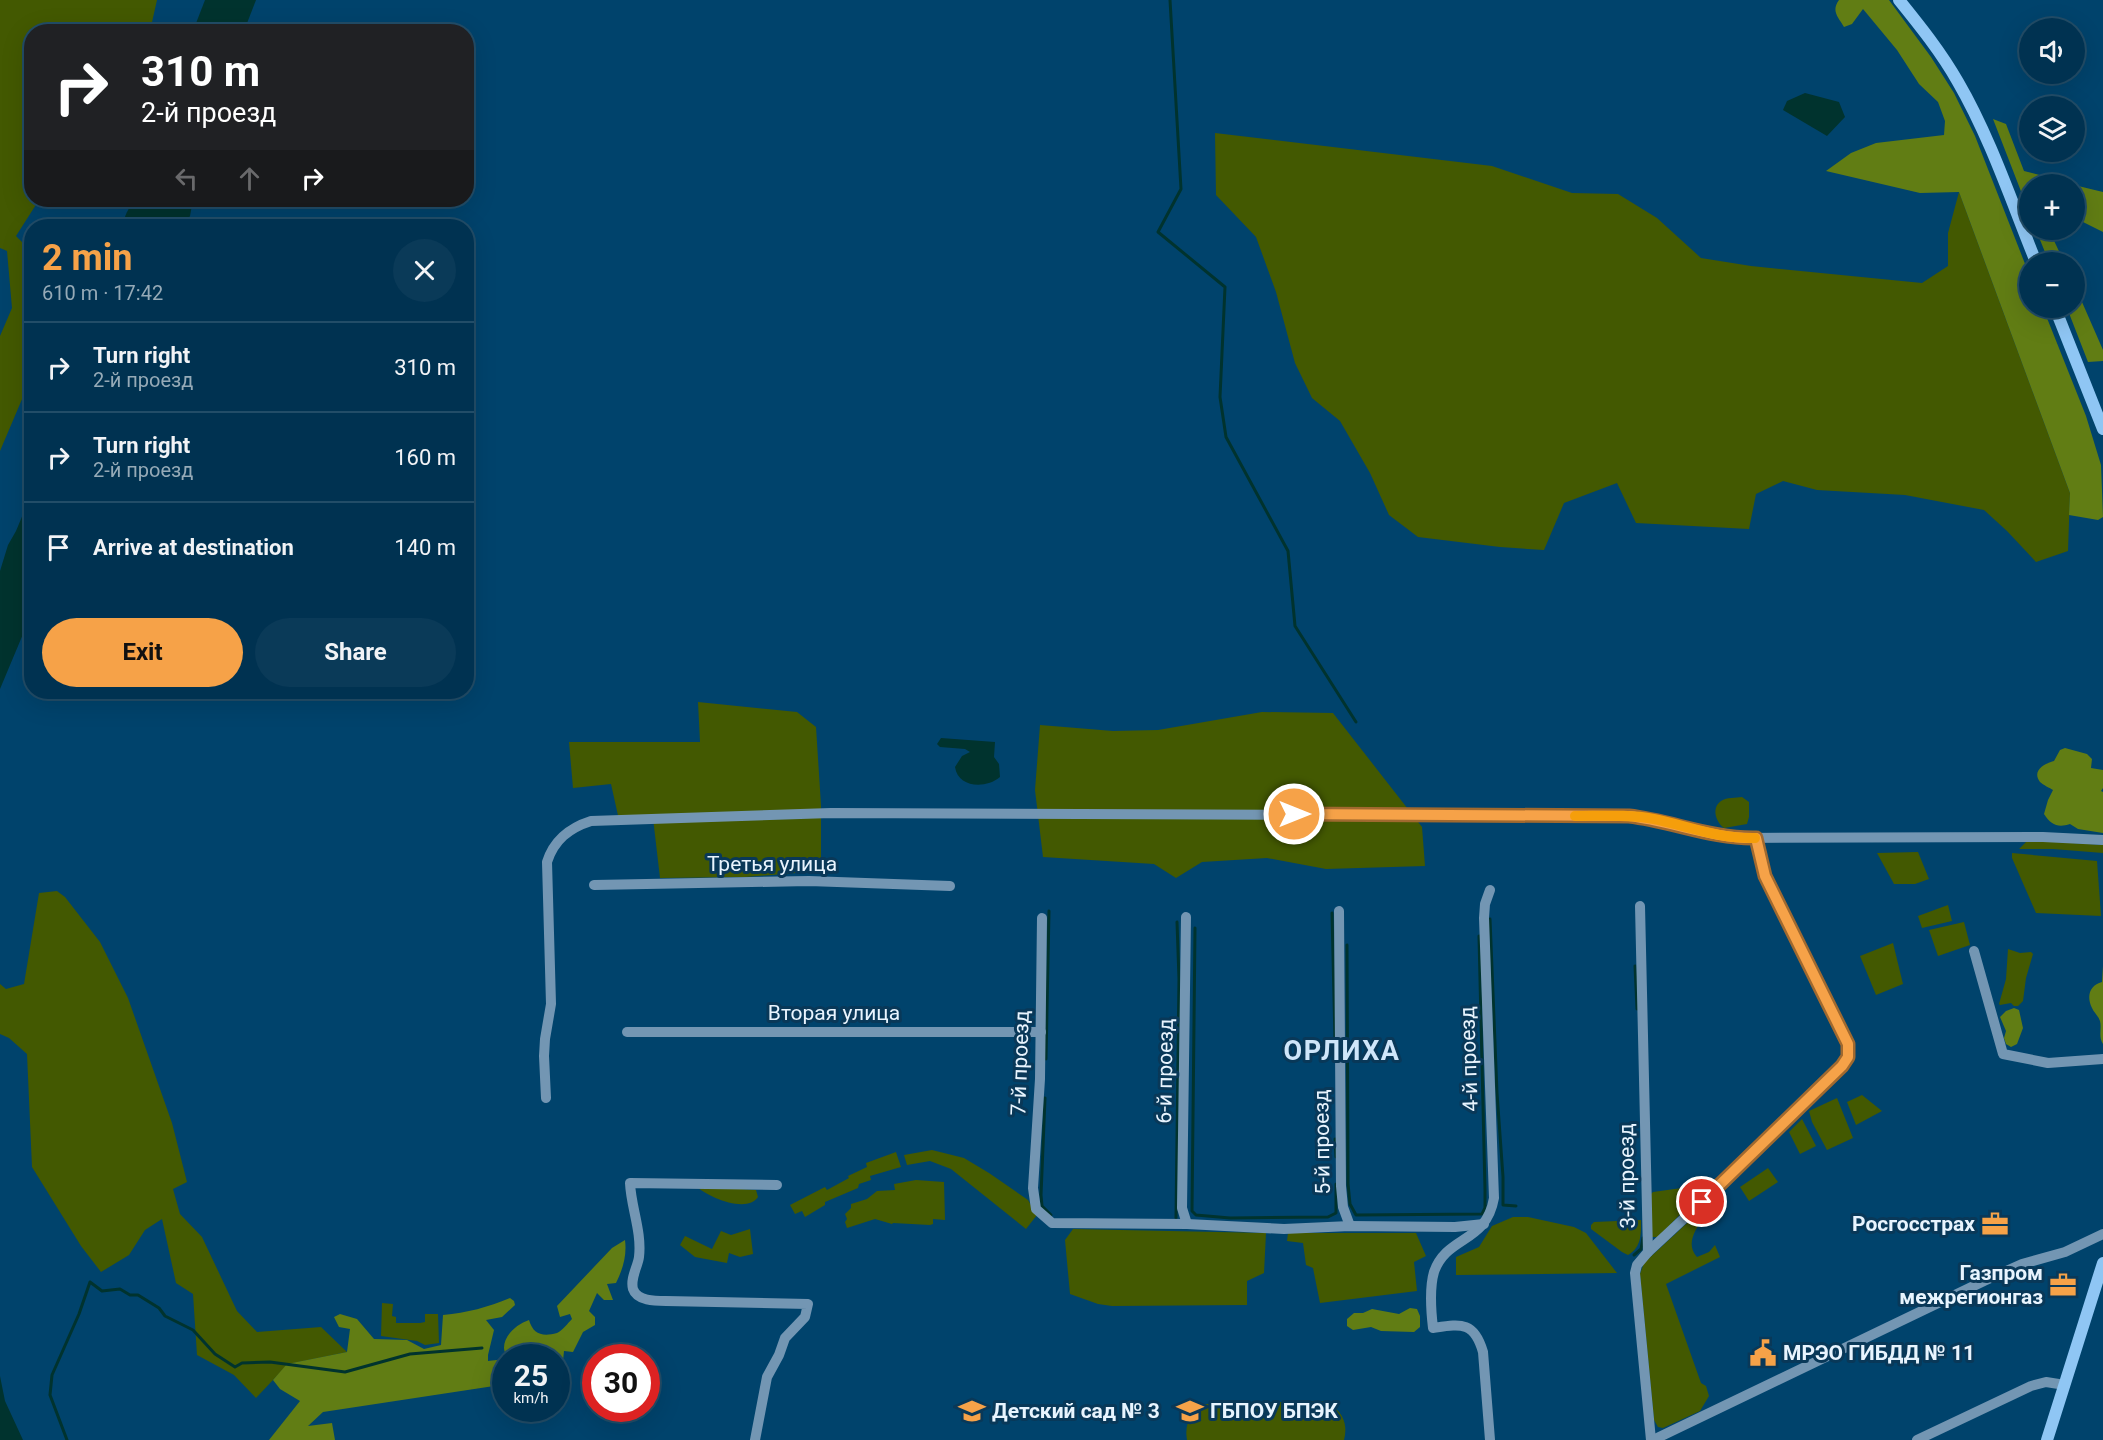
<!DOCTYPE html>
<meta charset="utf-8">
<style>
:root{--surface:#003251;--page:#0a3a58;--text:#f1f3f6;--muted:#95aab7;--line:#224d68;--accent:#f6a248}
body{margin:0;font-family:Roboto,sans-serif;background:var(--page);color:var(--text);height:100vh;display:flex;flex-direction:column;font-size:22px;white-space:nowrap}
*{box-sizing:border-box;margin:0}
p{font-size:20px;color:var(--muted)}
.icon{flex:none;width:33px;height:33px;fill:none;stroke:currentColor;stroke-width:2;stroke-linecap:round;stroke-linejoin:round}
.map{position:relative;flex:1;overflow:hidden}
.drawer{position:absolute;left:24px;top:219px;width:450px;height:480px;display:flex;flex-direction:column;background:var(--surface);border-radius:24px;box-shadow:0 6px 24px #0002,0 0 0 2px var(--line)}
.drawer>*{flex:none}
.guide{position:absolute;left:24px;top:24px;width:450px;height:183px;border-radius:24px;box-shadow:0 6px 24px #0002,0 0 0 2px var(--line);background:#202124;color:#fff;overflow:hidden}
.buttons{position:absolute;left:2019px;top:18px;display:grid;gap:12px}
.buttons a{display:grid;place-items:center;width:66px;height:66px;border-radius:50%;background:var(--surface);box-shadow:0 6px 24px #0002,0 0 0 2px var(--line);font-size:30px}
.speed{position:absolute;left:492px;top:1344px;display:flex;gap:12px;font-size:30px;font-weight:700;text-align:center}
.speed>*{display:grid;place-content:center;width:78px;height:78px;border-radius:50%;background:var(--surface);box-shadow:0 6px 24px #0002,0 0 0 2px var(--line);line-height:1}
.speed small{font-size:15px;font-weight:400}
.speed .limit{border:9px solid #d22;background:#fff;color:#111}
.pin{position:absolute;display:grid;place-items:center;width:51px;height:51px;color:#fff;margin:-26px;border:3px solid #fff;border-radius:50%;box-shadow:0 2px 6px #0007}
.me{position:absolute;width:66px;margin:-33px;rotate:90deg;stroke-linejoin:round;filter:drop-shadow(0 0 4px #0008)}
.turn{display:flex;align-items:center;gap:21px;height:126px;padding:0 18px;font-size:27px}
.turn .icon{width:78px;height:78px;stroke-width:2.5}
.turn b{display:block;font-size:42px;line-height:51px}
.lanes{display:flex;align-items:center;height:57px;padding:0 18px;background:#0003;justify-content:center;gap:30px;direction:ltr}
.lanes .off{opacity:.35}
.round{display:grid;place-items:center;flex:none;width:63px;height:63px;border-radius:32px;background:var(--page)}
.head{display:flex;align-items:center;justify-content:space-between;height:102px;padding:0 18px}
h1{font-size:36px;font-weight:700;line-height:45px;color:var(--accent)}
.button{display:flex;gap:12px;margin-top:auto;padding:12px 18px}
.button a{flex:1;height:69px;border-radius:36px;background:var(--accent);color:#111;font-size:24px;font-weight:700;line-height:69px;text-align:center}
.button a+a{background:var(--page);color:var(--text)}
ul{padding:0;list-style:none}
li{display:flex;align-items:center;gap:18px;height:90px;padding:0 18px;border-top:2px solid var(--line)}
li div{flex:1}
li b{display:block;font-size:22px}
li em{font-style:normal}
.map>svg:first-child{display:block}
</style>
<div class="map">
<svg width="2103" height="1440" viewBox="0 0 2103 1440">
<rect width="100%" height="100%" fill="#00436c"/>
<!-- green -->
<g fill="#435901">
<polygon points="0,0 157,0 150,31 32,32 32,200 39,200 16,236 31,251 31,378 0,451 0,336 12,308 7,251 0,248"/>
<polygon points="1215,133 1492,166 1572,193 1618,194 1657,218 1701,258 1751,266 1922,283 1948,266 1948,233 1959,192 2070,493 2068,551 2036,562 2007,531 1984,510 1905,495 1817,490 1783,481 1756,494 1749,529 1636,523 1617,483 1564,503 1544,550 1500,547 1418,537 1389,515 1370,473 1340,421 1312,398 1295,363 1276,292 1256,237 1216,195"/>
<polygon points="698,702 797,712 816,727 821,805 821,871 745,877 660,878 653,818 619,820 611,784 573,788 569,742 700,742"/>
<polygon points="1262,712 1333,713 1422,827 1425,866 1326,869 1267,858 1202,862 1176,878 1154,864 1043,857 1035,790 1040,725 1113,731 1158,730"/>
<path d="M1742 797 1749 802V817L1747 824 1724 828C1716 822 1711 808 1721 801 1727 797 1736 798 1742 797Z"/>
<polygon points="2041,841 2103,845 2103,853 2053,849 2019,849 2026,842"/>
<polygon points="1918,852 1929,879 1915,884 1894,884 1877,853"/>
<polygon points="2012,853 2097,861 2101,916 2036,913 2012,858"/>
<polygon points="57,891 65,897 100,942 128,998 172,1123 187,1182 173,1189 180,1214 202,1237 237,1311 257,1332 321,1327 347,1352 288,1364 256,1398 234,1375 197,1355 193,1294 176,1283 162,1219 145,1230 129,1255 101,1272 81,1246 32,1167 27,1054 9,1038 0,1034 0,984 6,989 24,984 39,893"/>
<polygon points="1948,905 1952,921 1922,928 1918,916"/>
<polygon points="1964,922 1970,945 1938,956 1929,930"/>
<polygon points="1893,943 1903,984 1876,995 1860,956"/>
<polygon points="2008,949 2020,953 2031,952 2033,954 2026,978 2023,1001 2018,1006 2014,1006 2011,1003 2000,1005 1999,1004 2006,979"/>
<polygon points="1862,1095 1882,1111 1856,1125 1847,1102"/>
<polygon points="1837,1098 1853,1138 1827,1150 1812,1122 1809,1111"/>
<polygon points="1802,1119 1816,1146 1800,1154 1789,1132"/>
<polygon points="932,1150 964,1158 989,1173 1028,1200 1037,1215 1026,1229 951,1169 930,1161 907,1165 904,1155"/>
<polygon points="896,1152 901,1167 870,1176 871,1180 859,1184 858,1188 825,1202 825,1205 805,1217 802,1211 795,1214 790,1205 825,1187 827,1190 849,1178 848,1176 867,1167 866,1163"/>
<polygon points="1768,1168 1778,1182 1749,1201 1740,1187"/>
<polygon points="916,1180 944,1182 945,1220 933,1219 933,1224 930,1225 893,1223 892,1224 875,1219 847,1228 845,1222 847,1219 845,1214 851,1208 851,1204 867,1199 877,1191 895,1190 894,1184"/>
<path d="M696 1186 756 1190 758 1197C747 1214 707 1197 696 1186Z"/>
<polygon points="1696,1186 1704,1190 1658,1237 1652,1237 1650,1195 1653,1192"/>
<path d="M1699 1212 1703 1216C1696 1231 1685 1243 1697 1257L1709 1252 1715 1245 1720 1257 1666 1284 1701 1383 1706 1386 1709 1396 1700 1411 1663 1428 1658 1427 1654 1420 1640 1274 1644 1263Z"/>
<polygon points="1513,1217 1528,1217 1574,1227 1586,1233 1617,1273 1456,1275 1456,1257 1479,1247 1492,1226"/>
<path d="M1641 1220C1641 1233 1642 1247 1628 1255L1622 1252 1591 1229V1225L1594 1222Z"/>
<polygon points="750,1229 753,1254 740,1257 729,1253 727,1263 695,1257 680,1245 685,1236 712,1249 721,1231 731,1235"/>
<polygon points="1073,1229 1266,1233 1264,1273 1247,1281 1247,1305 1112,1306 1098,1304 1070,1294 1065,1240"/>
<polygon points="1288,1233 1416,1233 1426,1256 1414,1262 1417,1291 1320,1303 1313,1268 1306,1265 1303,1243 1287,1241"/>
<polygon points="382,1303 393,1304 392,1316 396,1317 396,1323 420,1323 425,1322 425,1314 438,1314 439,1343 425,1345 417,1341 381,1336"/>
<path d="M1321 1401C1340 1406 1349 1422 1344 1440H1187C1184 1423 1191 1411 1206 1404Z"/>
</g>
<!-- forest -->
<g fill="#617d14">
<path d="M1839 0H1889L1931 57 1954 93 1975 136 2029 274 2030 308H2043L2086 416 2101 465 2103 517 2098 520 2069 515 2070 493 1959 192 1920 193 1826 171 1851 153 1876 143 1944 135 1945 121 1938 102 1919 84 1897 50 1863 9 1852 24 1844 27C1838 17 1831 11 1839 0Z"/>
<polygon points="1993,119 2006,124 2024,171 2074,184 2030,184 2029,212"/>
<polygon points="2074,185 2103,192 2103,232 2075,218"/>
<polygon points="2036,230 2049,230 2064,262 2049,262"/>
<polygon points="2075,286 2103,350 2103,361 2088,362 2067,308 2074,308"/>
<path d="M2065 748 2087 754 2092 759 2091 768 2103 770V788L2101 791 2103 792V833L2078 829 2070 824C2058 828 2051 825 2044 814L2048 800 2053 790C2050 788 2043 785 2040 782 2031 770 2046 763 2054 761L2060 750Z"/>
<path d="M2103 966V1044C2098 1036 2102 1029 2100 1021 2098 1015 2094 1013 2092 1008 2086 996 2090 985 2102 982Z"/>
<polygon points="2014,1008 2019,1010 2023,1028 2017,1044 2011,1047 2006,1044 2004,1038 2006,1031 2000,1017 2006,1011"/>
<path d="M625 1240C627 1255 623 1269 616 1283L607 1284 613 1300H604L597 1293 589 1311 595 1317V1325L583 1332 573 1352 564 1351 563 1361 557 1363 556 1358 506 1357C506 1354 504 1351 504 1348 504 1335 517 1324 529 1320 533 1334 542 1337 557 1333 562 1331 568 1323 572 1319L570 1314 560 1317 557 1306 612 1248Z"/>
<path d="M510 1298 514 1301 515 1305 502 1317 486 1320 494 1330 488 1355V1361L505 1359V1391L494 1386 323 1412 308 1426 332 1423 335 1440H269L300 1401 280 1389 273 1380 287 1364 347 1352 350 1329 339 1327 334 1317 340 1314 357 1319 374 1339 407 1340 424 1349 441 1345 443 1315C467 1313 488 1307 510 1298Z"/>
<polygon points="1410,1308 1417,1309 1420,1316 1420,1327 1414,1332 1381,1331 1371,1327 1353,1330 1347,1326 1347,1319 1354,1313 1363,1313 1372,1309 1399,1314"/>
</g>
<!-- water -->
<g fill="#00332e">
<polygon points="205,0 256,0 244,31 193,31"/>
<polygon points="1805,93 1839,102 1845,117 1827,136 1783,110 1787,101"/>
<path d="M135 200H193L190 216 184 226H124C123 216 129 208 135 200Z"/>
<polygon points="31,495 31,615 0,689 0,571 8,545 16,531"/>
<path d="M941 738 995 742 994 757 999 764 1000 777C986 789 958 788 955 767L962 756 970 752 965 749 940 747 937 744Z"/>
<polygon points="0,1376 5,1401 23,1440 0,1440"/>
</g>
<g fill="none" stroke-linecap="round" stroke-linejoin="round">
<!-- stream -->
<g stroke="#00332e" stroke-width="3">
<polyline points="1170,0 1181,189 1158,232 1225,287 1220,397 1226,437 1288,551 1295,626 1356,722"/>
<polyline points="1332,913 1335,1040"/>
<polyline points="1490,919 1497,1093 1503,1177 1503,1205 1516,1206"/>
<polyline points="1195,928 1192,1211 1196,1215 1230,1218 1328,1217 1336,1213 1336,1184"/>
<polyline points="1347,945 1348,1184 1350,1204 1356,1215 1482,1214 1485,1208 1485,1190 1479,936"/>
<polyline points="1635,966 1637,1009"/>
<polyline points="1046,1059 1049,911"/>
<polyline points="1045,1098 1041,1195 1042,1206 1051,1215"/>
<polyline points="1335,1139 1336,1157"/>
<polyline points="1176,1218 1179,979 1177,922"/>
<polyline points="1634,1255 1641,1249 1643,1238"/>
<polyline points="67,1440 50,1395 52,1375 79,1314 90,1282 102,1291 120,1289 130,1295 138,1295 159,1308 165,1316 193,1330 215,1354 235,1367 242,1363 270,1362 345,1372 410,1354 482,1348"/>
</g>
<!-- street -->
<g stroke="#7396b3" stroke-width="10">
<polyline points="594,885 809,881 950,886"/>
<polyline points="1640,906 1648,1252 1637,1265 1635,1273 1651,1440"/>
<polyline points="1339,911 1341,1186 1343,1207 1350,1226"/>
<polyline points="1186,917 1182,1208 1187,1224"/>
<polyline points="1042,918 1040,1079 1033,1188 1036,1209 1052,1223 1187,1224 1284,1229 1350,1226 1455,1227 1484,1224"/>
<polyline points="1974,951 2003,1054 2048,1063 2103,1059"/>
<polyline points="627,1032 1041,1032"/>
<path d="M546 1098 544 1056 545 1039 551 1004 547 862C554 840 569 828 591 821L831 813 1629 816C1667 821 1702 834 1739 838L2043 837 2103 840"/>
<polyline points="1648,1252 1765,1143 1842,1066 1848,1057 1848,1044 1765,876 1756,838"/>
<path d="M755 1440 767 1377 779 1355 785 1338 805 1317 808 1304 666 1301C655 1301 637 1301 633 1289 630 1278 638 1266 639 1257 642 1232 631 1207 630 1183L777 1185"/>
<path d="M1490 1440 1483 1352C1474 1321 1461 1324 1433 1328 1431 1311 1429 1289 1434 1272 1447 1235 1486 1244 1494 1198L1484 918 1485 904 1490 890"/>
<polyline points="1653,1440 1984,1281 2022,1264 2065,1252 2103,1234"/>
<polyline points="1917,1440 2031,1386 2046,1382 2065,1385"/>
</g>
<!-- secondary -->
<g stroke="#8fc6f4" stroke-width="12">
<path d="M1899 0C1920 26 1941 52 1958 82 1990 137 2012 203 2036 262"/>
<polyline points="2055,308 2103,429"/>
<polyline points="2047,1440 2103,1263"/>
</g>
</g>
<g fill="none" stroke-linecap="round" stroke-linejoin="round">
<defs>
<path id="route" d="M1294 814 1629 816C1672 821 1712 839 1756 838L1765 876 1848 1044V1057L1842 1066 1702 1202"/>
</defs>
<!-- route casing -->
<use href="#route" stroke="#a0692f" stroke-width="15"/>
<!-- route -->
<use href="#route" stroke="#f6a248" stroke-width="10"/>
<!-- slow -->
<path stroke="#f59e0b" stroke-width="10" d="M1575 816C1601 816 1628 814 1654 819 1688 826 1719 839 1755 838"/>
</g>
<!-- icons -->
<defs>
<symbol id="office-bare" viewBox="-9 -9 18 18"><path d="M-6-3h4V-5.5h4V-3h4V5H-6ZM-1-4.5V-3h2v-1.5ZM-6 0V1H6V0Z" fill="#f6a248" stroke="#093858" stroke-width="2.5" paint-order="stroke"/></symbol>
<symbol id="civic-bare" viewBox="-9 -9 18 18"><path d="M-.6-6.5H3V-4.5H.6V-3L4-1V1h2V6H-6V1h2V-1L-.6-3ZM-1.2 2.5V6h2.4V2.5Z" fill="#f6a248" stroke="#093858" stroke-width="2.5" paint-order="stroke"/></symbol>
<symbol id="school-bare" viewBox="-9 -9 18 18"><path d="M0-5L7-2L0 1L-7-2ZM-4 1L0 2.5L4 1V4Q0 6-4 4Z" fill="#f6a248" stroke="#093858" stroke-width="2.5" paint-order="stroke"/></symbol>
<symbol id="university-bare" viewBox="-9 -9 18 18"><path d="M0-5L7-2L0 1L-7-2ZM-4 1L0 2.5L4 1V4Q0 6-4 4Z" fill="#f6a248" stroke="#093858" stroke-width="2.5" paint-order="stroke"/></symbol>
</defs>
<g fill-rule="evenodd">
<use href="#office-bare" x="1976" y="1205" width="38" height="38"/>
<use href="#office-bare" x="2044" y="1266" width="38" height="38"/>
<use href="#civic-bare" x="1744" y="1334" width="38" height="38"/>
<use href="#school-bare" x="953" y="1392" width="38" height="38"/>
<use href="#university-bare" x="1171" y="1392" width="38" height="38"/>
</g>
<g text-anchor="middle" stroke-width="6" stroke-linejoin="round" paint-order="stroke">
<!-- street labels -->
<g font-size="21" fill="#e8f4fe" stroke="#093858">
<text x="772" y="871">Третья улица</text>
<text x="834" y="1020">Вторая улица</text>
<text transform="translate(1469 1059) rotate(-92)" y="7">4-й проезд</text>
<text transform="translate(1020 1063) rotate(-88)" y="7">7-й проезд</text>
<text transform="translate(1165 1071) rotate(-89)" y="7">6-й проезд</text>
<text transform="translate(1322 1142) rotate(-91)" y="7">5-й проезд</text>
<text transform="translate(1627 1176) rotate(-91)" y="7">3-й проезд</text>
</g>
<!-- poi labels -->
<g font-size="21" font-weight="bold" fill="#e8f4fe" stroke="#093858" text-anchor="start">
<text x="1975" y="1231" text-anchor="end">Росгосстрах</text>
<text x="2043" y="1280" text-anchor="end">Газпром<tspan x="2043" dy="24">межрегионгаз</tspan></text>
<text x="1783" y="1360">МРЭО ГИБДД № 11</text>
<text x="992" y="1418">Детский сад № 3</text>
<text x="1210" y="1418">ГБПОУ БПЭК</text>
</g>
<!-- district labels -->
<g font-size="27" font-weight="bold" letter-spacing="1.5" fill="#cfe6fa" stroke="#093858">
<text x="1342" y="1060">ОРЛИХА</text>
</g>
</g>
</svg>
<div class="buttons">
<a><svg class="icon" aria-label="sound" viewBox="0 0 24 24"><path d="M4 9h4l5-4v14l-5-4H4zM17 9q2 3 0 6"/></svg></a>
<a><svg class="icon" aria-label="layers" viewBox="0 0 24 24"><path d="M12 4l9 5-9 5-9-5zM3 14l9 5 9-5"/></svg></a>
<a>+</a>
<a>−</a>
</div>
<div class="speed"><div>25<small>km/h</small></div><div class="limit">30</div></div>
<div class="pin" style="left:1702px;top:1202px;background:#d93025"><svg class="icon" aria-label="arrive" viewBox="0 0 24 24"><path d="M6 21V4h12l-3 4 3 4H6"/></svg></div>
<svg class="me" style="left:1294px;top:814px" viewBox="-20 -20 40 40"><circle r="17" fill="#f6a248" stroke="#fff" stroke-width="3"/><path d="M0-11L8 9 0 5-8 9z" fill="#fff"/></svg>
<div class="guide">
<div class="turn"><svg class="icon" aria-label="right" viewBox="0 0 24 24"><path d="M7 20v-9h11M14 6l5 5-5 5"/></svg><div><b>310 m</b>2-й проезд</div></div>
<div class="lanes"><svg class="icon off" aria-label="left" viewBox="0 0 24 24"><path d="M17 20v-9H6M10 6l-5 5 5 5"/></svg><svg class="icon off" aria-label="ahead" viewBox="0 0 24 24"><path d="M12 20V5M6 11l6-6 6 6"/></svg><svg class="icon" aria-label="right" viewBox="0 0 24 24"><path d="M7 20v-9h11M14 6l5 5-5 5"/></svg></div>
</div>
<section class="drawer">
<div class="head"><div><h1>2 min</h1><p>610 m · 17:42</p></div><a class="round"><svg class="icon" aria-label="close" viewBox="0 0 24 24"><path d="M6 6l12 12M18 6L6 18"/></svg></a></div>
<ul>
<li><svg class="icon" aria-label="right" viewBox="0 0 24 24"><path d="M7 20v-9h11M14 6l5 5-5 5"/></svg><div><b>Turn right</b><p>2-й проезд</p></div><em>310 m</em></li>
<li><svg class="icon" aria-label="right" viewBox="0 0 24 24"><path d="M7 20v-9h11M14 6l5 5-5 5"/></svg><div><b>Turn right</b><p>2-й проезд</p></div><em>160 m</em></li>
<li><svg class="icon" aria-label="arrive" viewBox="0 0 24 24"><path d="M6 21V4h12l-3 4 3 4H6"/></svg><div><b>Arrive at destination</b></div><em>140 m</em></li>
</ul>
<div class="button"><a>Exit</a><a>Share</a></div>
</section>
</div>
